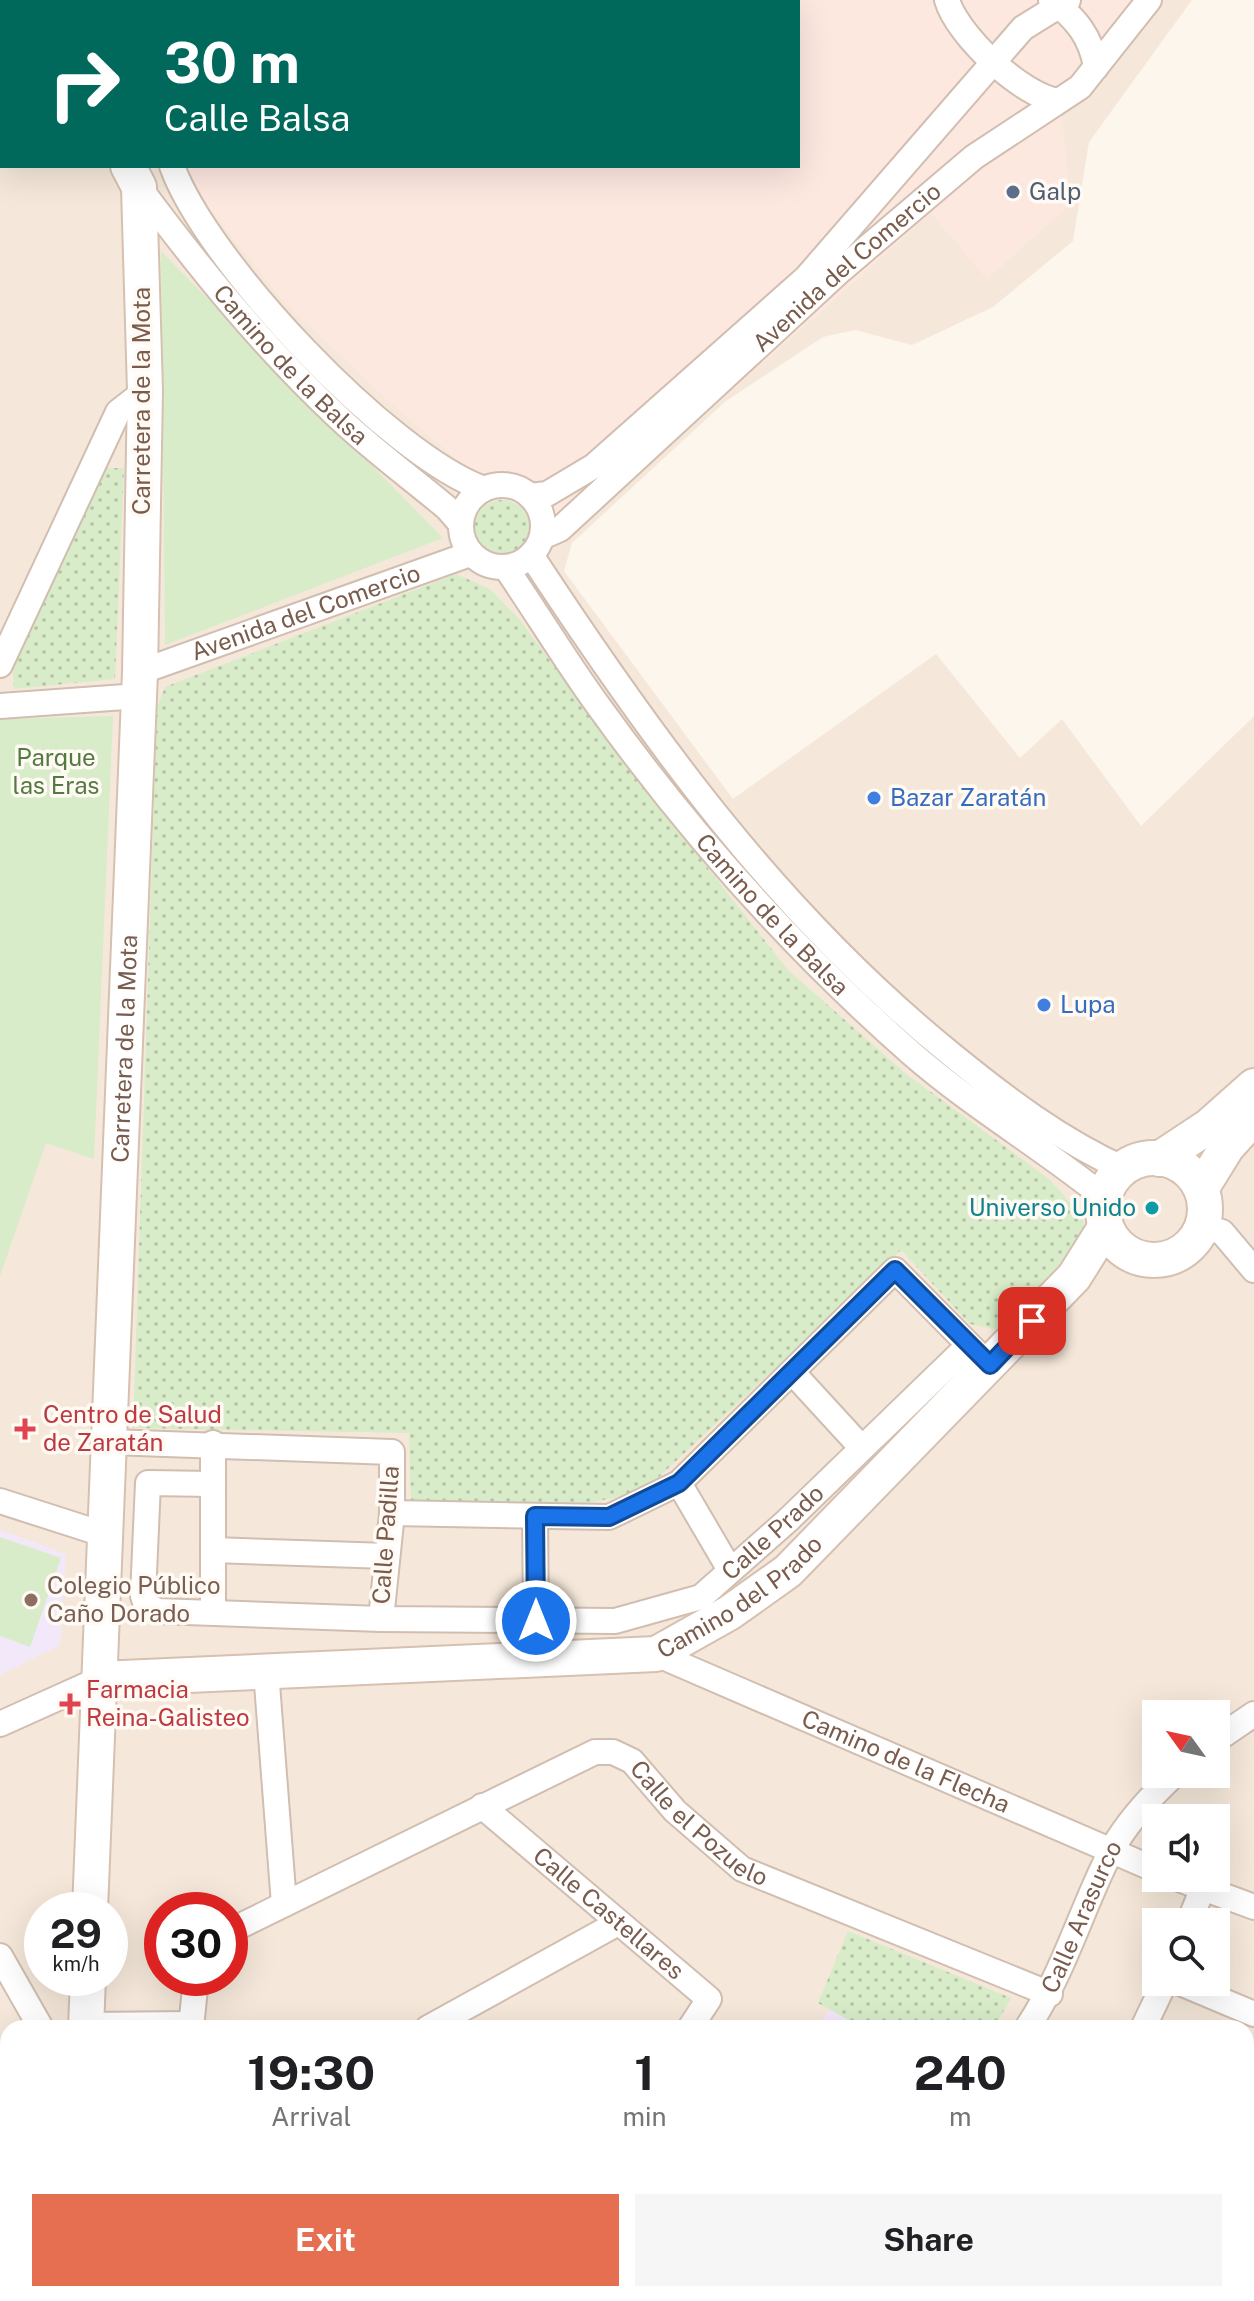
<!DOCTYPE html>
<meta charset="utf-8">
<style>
:root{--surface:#fff;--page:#f6f6f6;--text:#202124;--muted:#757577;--accent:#e76f51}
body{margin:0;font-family:"Public Sans",sans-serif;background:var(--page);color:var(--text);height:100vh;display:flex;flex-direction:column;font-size:30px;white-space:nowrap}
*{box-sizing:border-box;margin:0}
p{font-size:26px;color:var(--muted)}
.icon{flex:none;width:44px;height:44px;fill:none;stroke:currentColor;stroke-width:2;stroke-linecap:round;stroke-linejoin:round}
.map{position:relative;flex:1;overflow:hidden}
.panel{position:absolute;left:0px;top:2020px;width:1254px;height:282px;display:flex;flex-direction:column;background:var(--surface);border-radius:24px 24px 0 0;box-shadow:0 8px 32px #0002}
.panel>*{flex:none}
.hud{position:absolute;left:0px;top:0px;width:800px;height:168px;box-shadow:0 8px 32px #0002;background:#00695c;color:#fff;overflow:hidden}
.needle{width:52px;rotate:303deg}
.fabs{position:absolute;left:1142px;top:1700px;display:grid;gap:16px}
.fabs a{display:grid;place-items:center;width:88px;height:88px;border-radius:0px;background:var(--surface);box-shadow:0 8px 32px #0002;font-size:40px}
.speed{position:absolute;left:24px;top:1892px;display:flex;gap:16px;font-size:40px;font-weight:700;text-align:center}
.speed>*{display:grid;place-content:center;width:104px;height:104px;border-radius:50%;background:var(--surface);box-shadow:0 8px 32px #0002;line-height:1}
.speed small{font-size:20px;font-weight:400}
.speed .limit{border:12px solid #d22;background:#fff;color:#111}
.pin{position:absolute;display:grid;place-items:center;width:68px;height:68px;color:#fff;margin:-34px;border-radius:16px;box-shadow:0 4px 12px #0006}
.me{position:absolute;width:88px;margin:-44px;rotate:0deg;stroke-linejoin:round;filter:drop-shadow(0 0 6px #0008)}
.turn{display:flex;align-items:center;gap:28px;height:168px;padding:0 32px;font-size:36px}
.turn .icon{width:104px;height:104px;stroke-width:2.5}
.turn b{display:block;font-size:56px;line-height:68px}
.eta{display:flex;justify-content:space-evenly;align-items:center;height:136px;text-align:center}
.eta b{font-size:48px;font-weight:700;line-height:56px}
.primary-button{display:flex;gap:16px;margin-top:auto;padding:16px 32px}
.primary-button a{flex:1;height:92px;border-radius:0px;background:var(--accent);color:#fff;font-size:32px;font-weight:700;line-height:92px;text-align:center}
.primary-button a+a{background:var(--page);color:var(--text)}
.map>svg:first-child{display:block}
</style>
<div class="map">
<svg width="1254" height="2301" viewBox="0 0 1254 2301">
<defs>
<pattern id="grass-dots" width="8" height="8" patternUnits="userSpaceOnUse" patternTransform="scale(2)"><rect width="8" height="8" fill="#d8ecc9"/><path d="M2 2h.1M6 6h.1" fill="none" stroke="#b4c2a5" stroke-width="1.8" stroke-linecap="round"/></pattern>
</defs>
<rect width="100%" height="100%" fill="#fdf6ec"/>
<!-- residential -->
<path fill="#f5e8da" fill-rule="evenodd" d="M189 0H1192L1089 142 1073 241 993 307 912 345 855 330 823 337 726 401 572 543 564 571 733 799 936 654 1020 758 1062 719 1141 826 1254 716V2301H0V167L798 166V2ZM1156 1714H1216V1774H1156ZM1156 1818H1216V1878H1156ZM42 1910H110V1978H42ZM162 1910H230V1978H162ZM1156 1922H1216V1982H1156ZM8 2028H1246V2294H8Z"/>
<!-- commercial -->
<polygon fill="#fde8e0" points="201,0 1163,0 1099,84 1061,110 1071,204 987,279 931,213 563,542 537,482 481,479 396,408 287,305 212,212 186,166 798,166 798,2"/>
<!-- education -->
<g fill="#f3e8fa">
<polygon points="0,1530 66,1554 60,1645 0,1675"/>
<polygon points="830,2009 863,2028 818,2028"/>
</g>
<!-- grass -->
<g fill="url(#grass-dots)">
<polygon points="106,468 124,468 115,679 14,689 12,665"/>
<circle cx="502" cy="528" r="28"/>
<polygon points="456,574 490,589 520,620 634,774 788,970 905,1073 1049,1179 1084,1218 1080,1255 995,1329 970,1324 901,1250 643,1492 588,1503 411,1501 409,1433 133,1428 157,707 165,687"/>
<polygon points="848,1931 1011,1998 994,2028 863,2028 818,2003"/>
</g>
<!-- green -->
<g fill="#d8ecc9">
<polygon points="161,251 443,538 165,645"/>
<polygon points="113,716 94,1159 46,1143 0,1276 0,719"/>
<polygon points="0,1537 61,1558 30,1647 0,1636"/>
</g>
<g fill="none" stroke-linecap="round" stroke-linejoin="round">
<defs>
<g id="minor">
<path d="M947 0C957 35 1022 96 1058 101"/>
<path d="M1051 0C1076 18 1091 37 1096 67"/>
<polyline points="162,2 164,0"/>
<polyline points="187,2 189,0"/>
<path d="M172 166C206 261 389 455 484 489"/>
<path id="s1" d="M139 187C200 269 264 348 339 418 373 450 411 478 447 508L460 523"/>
<circle cx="502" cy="526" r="41"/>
<polyline points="530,496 547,494 594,466 806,278 1023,28 1068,0"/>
<path id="s2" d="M542 537 560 529 841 270 974 157 1080 87 1149 0"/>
<path d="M531 555C653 741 778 914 952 1055 1006 1099 1060 1140 1124 1169"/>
<path id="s3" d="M506 568C537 613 565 660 597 704 688 831 794 950 911 1053 973 1107 1042 1147 1105 1198"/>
<polyline points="0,665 118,412 145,391"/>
<path id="s4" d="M140 672 470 554"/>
<polyline points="0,706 139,696"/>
<polyline points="1202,1227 1222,1232 1254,1270"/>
<polyline points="793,1373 860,1446"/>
<polyline points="110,1442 392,1452 392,1513 381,1619"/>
<polyline points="213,1443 213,1612"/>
<polyline points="679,1483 730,1570"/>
<path id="s5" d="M213 1484 148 1483 143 1596 146 1605 158 1611 381 1619 615 1621 701 1597 787 1521 969 1345"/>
<polyline points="0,1501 106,1535"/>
<polyline points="392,1513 609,1517 679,1483 895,1270 979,1355"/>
<polyline points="535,1516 536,1621"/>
<polyline points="213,1550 387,1556"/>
<path id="s6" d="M656 1654 1156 1870"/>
<polyline points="266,1671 284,1904"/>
<polyline points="0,1724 100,1679"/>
<polyline points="1216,1740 1254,1714"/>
<path id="s7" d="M482 1806 709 1999 690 2028"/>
<polyline points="1176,1878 1254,1907"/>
<polyline points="1189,1922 1203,1888"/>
<path id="s8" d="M230 1931 595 1752H613L632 1761 675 1811 742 1869 1050 1994"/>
<polyline points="0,1956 41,2028"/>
<polyline points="1178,1982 1254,2014"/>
<polyline points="86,2025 192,2024"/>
<polyline points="191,2028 196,1978"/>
<polyline points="428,2028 618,1923"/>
<path id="s9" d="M1027 2028C1063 1974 1080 1913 1109 1855 1125 1824 1149 1798 1175 1774"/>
<polyline points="1143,2028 1165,1982"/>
<polyline points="0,2060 8,2068"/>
<polyline points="1246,2186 1254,2172"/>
<polyline points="0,2207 8,2201"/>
<polyline points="2,2279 8,2292"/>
<polyline points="169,2294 174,2301"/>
<polyline points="321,2294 328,2301"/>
<polyline points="1026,2294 1038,2301"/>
<polyline points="507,2301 512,2294"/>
<polyline points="741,2301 750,2294"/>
<polyline points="952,2301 957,2294"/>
<polyline points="1179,2301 1183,2294"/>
</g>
<g id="secondary">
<polyline points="0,132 2,130"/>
<circle cx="1154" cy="1209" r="51"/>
<polyline points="1159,1159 1209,1126 1254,1086"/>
<polyline points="1201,1189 1227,1147 1254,1117"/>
<path id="s10" d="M100 1679 656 1654 729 1613 788 1571 1074 1277 1106 1226"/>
<path id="s11" d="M90 1910 140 672 145 391 139 187 128 166"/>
<polyline points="86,2028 88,1978"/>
<polyline points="92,2301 92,2294"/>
</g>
<g id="trunk">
<polyline points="22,2 24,0"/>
<polyline points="79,2 81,0"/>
<polyline points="0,28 2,25"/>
<polyline points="0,89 2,86"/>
</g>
</defs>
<!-- minor casing -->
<use href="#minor" stroke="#d1beb0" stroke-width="28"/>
<!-- secondary casing -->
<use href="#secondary" stroke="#d6c0b0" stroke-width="38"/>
<!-- trunk casing -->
<use href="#trunk" stroke="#dad1cd" stroke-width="44"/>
<!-- minor -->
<use href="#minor" stroke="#fff" stroke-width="24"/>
<!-- secondary -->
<use href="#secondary" stroke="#fff" stroke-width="34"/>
<!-- trunk -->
<use href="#trunk" stroke="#f9c8a4" stroke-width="40"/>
</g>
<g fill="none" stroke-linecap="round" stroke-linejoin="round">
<defs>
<polyline id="route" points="536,1621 535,1516 609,1517 679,1483 895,1270 990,1365 1032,1321"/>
</defs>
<!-- route casing -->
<use href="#route" stroke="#114b97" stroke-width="20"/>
<!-- route -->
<use href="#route" stroke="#1a73e8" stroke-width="14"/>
</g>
<!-- markers -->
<circle fill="#5c6f8a" stroke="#fffaf3" stroke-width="3" cx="1013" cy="192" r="8"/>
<g fill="#3f7fe0" stroke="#fffaf3" stroke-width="3">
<circle cx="874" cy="798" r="8"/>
<circle cx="1044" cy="1005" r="8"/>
</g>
<circle fill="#0f9aa8" stroke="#fffaf3" stroke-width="3" cx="1152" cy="1208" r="8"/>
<g fill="#e0444e" stroke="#fffaf3" stroke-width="3">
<path d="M21 1417h8v8h8v8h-8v8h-8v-8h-8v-8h8z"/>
<path d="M66 1692h8v8h8v8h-8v8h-8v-8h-8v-8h8z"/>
</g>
<circle fill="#8d6e63" stroke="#fffaf3" stroke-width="3" cx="31" cy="1600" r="8"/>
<g text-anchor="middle" stroke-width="7" stroke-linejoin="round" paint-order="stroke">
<!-- service labels -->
<g font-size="24" fill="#4e5e75" stroke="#fffaf3" text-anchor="start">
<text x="1029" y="200">Galp</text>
</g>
<!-- street labels -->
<g font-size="24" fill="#7a5c4d" stroke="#fffaf3">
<text dy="8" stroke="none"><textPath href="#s2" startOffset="408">Avenida del Comercio</textPath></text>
<text dy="8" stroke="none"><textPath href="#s1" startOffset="234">Camino de la Balsa</textPath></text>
<text transform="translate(142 401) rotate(-90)" y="8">Carretera de la Mota</text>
<text dy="8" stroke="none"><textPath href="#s4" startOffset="176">Avenida del Comercio</textPath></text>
<text dy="8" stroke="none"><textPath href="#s3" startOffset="438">Camino de la Balsa</textPath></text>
<text dy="8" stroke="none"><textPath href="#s11" startOffset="862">Carretera de la Mota</textPath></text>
<text dy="8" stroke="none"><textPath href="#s5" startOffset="844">Calle Prado</textPath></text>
<text transform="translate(386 1535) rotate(-86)" y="8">Calle Padilla</text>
<text dy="8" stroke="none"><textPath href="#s10" startOffset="658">Camino del Prado</textPath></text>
<text dy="8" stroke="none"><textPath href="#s6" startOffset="272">Camino de la Flecha</textPath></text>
<text dy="8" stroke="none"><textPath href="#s8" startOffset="538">Calle el Pozuelo</textPath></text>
<text dy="8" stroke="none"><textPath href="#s7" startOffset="166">Calle Castellares</textPath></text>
<text dy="8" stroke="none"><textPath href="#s9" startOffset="124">Calle Arasurco</textPath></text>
</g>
<!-- park labels -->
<g font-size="24" fill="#537a41" stroke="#fffaf3">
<text x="56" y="766">Parque<tspan x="56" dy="28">las Eras</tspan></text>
</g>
<!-- shop labels -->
<g font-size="24" fill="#366cbe" stroke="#fffaf3" text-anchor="start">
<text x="890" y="806">Bazar Zaratán</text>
<text x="1060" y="1013">Lupa</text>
</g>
<!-- culture labels -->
<g font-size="24" fill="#0d838f" stroke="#fffaf3" text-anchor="end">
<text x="1136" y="1216">Universo Unido</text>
</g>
<!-- health labels -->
<g font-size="24" fill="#be3a42" stroke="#fffaf3" text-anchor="start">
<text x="43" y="1423">Centro de Salud<tspan x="43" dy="28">de Zaratán</tspan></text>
<text x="86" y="1698">Farmacia<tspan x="86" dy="28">Reina-Galisteo</tspan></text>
</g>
<!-- education labels -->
<g font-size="24" fill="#785e54" stroke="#fffaf3" text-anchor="start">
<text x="47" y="1594">Colegio Público<tspan x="47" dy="28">Caño Dorado</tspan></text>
</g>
</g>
</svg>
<div class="fabs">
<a><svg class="needle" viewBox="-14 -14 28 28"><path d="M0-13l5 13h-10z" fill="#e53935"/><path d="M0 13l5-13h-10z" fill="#757577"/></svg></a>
<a><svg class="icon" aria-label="sound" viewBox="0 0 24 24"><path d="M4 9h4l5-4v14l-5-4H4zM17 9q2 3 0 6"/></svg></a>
<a><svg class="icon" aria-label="search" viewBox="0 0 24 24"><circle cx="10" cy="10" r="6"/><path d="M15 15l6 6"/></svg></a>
</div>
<div class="speed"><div>29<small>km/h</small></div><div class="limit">30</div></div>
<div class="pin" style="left:1032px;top:1321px;background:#d93025"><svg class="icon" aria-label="arrive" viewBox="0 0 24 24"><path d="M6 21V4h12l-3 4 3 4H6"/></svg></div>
<svg class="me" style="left:536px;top:1621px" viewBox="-20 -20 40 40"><circle r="17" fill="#1a73e8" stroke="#fff" stroke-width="3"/><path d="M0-11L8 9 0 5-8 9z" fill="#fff"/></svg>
<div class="hud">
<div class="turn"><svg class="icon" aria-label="right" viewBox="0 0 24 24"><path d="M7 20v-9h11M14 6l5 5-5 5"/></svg><div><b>30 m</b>Calle Balsa</div></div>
</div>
<section class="panel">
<div class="eta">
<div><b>19:30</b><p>Arrival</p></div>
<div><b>1</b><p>min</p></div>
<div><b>240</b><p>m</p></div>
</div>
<div class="primary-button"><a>Exit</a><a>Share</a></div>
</section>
</div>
